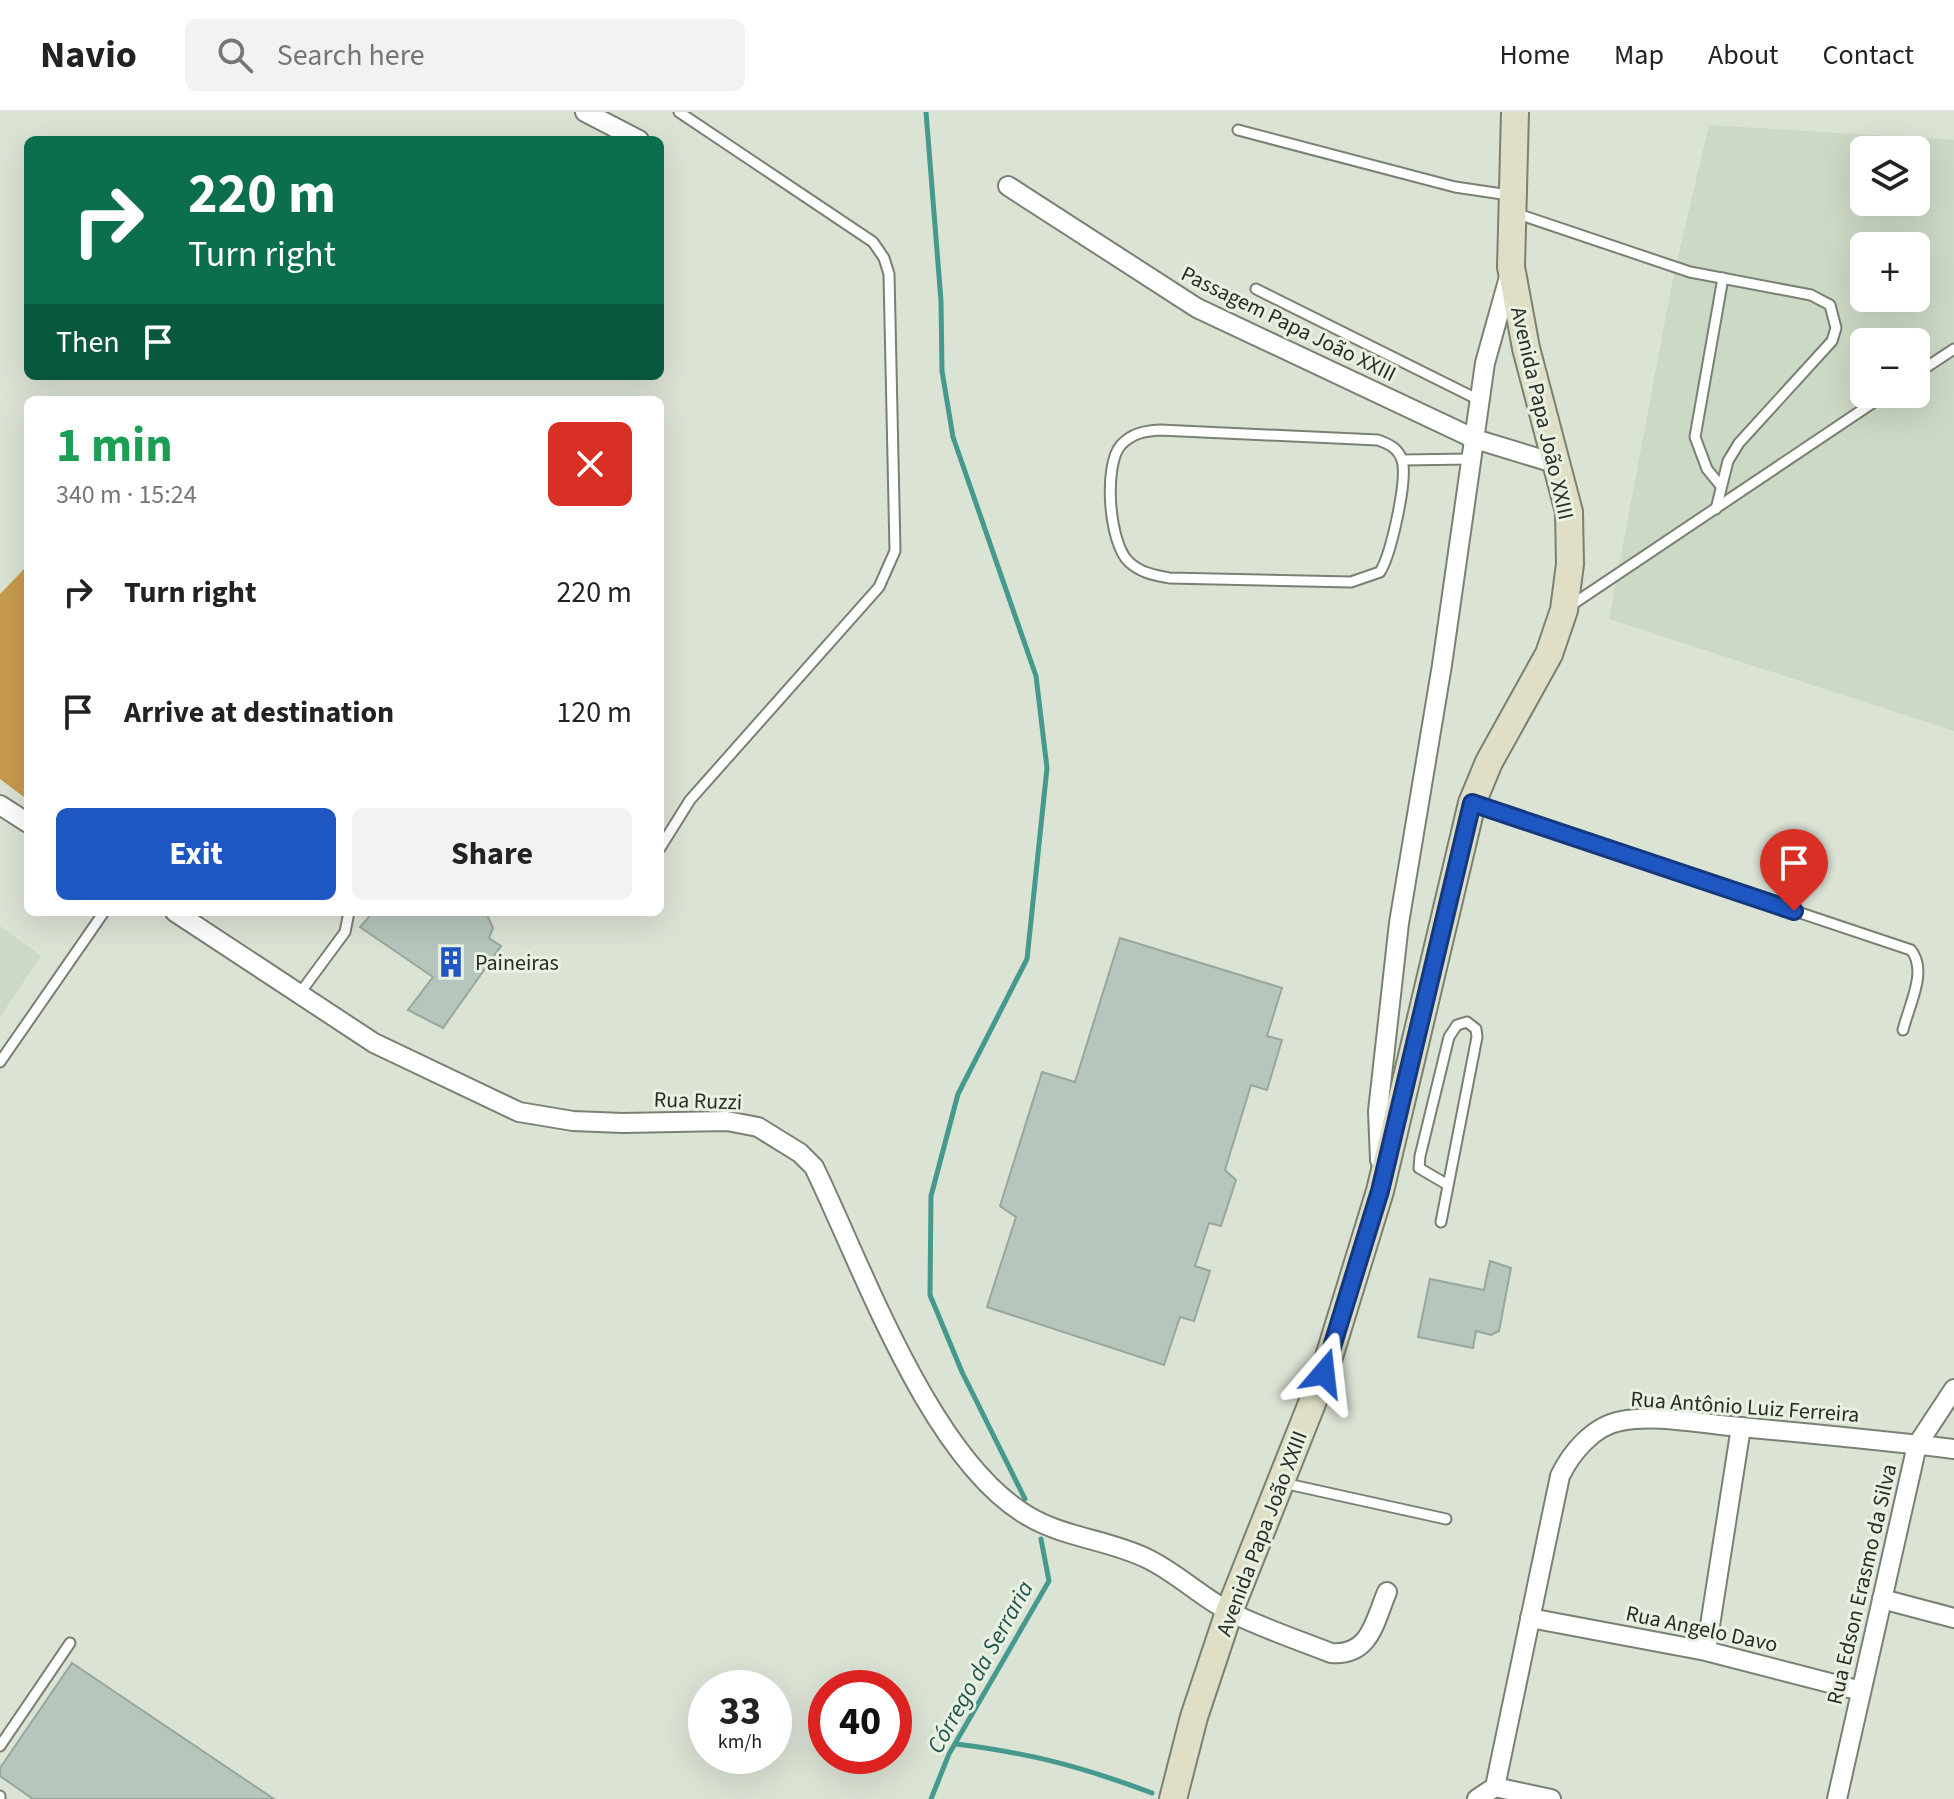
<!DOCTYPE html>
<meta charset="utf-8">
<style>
:root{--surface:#fff;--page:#f2f2f2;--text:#222;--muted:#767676;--line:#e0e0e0;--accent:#1e56c2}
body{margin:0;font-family:"Source Sans 3",sans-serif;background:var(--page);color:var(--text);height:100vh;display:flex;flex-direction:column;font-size:30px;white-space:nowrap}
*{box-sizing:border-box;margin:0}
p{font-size:26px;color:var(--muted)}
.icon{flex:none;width:44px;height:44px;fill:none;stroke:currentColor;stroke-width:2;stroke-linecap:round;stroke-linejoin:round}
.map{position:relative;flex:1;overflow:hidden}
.side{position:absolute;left:24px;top:284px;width:640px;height:520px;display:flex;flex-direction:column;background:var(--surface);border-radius:12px;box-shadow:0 8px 32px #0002}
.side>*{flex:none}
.banner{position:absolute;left:24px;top:24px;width:640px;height:244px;border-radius:12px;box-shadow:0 8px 32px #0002;background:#0b6e4f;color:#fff;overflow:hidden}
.buttons{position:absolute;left:1850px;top:24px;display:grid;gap:16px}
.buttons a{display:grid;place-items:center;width:80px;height:80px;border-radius:12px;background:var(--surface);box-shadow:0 8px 32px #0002;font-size:40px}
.speed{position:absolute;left:688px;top:1558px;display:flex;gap:16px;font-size:40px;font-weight:700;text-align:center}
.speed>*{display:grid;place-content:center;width:104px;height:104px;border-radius:50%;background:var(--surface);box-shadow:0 8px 32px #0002;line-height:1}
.speed small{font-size:20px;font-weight:400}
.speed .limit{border:12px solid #d22;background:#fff;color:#111}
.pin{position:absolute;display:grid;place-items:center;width:68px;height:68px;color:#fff;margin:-82px -34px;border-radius:50% 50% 50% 0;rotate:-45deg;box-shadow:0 0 8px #0007}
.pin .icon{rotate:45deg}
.me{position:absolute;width:88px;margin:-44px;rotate:17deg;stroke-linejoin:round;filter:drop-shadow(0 0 6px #0008)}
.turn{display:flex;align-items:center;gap:28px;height:168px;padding:0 32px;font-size:36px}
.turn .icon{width:104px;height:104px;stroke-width:2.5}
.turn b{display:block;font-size:56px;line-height:68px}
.then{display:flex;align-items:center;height:76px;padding:0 32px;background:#0003;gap:16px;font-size:30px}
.round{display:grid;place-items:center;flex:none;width:84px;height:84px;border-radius:12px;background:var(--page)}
.summary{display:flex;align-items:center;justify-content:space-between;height:136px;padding:0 32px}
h1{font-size:48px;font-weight:700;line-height:60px;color:#1e9e55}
.cta{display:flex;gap:16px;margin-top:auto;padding:16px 32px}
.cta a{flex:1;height:92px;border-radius:12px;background:var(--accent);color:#fff;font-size:32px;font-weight:700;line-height:92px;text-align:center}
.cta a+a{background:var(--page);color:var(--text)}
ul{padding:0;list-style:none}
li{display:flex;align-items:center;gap:24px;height:120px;padding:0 32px}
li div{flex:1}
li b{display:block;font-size:30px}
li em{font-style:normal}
header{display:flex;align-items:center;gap:48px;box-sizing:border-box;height:112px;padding:0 40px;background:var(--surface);border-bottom:2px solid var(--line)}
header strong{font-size:38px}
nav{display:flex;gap:44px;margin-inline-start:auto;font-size:28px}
.search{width:560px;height:72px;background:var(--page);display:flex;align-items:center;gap:20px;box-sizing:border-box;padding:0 28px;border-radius:12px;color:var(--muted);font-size:30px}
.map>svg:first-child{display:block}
</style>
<header>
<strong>Navio</strong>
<div class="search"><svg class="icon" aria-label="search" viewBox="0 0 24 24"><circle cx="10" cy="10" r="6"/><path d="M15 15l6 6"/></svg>Search here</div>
<nav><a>Home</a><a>Map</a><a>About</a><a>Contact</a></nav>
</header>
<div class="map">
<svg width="1954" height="1687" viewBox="0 0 1954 1687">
<rect width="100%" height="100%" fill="#dbe3d5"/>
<!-- built -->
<g fill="#ccd9c4" fill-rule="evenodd">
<path d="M1709 13 1954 28V619L1609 507 1673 166ZM1864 38H1916V90H1864ZM1864 134H1916V186H1864ZM1864 230H1916V282H1864Z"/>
<polygon points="0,814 41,844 0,905"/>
</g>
<!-- forest -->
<polygon fill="#c69b4d" points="28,453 28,688 0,667 0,482"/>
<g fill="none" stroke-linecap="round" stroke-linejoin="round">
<!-- stream -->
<g stroke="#45998d" stroke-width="5">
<polyline points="926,0 941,189 942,259 953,325 1036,564 1047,656 1027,847 958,982 931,1084 930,1183 962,1260 1025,1387"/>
<path d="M956 1632C1030 1641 1083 1655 1152 1681"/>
<polyline points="931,1687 949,1642 1049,1469 1041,1427"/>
</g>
</g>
<!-- building -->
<g fill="#b6c6bc" stroke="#98a79d" stroke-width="2">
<polygon points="373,800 486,800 493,816 489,826 501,834 443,916 408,898 433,865 360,815"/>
<polygon points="1120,826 1282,876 1267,924 1282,928 1267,978 1251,973 1225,1058 1236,1068 1221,1114 1209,1111 1195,1154 1210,1159 1194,1209 1180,1205 1164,1253 987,1195 1016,1105 1000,1094 1042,960 1075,970"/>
<polygon points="1490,1149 1511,1156 1499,1219 1491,1223 1476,1219 1473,1236 1418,1225 1430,1167 1484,1178"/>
<polygon points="72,1551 274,1687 33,1687 0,1664 0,1656"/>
</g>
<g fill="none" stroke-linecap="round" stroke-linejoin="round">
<defs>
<g id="lane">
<polyline points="1238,18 1455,75 1509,83"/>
<polyline points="1515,101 1690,160 1811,183 1830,193 1836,216 1832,229 1739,331 1728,349 1716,397"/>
<polyline points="1256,177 1479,288"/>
<polyline points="1916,262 1954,237"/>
<path d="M1160 318 1378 328C1389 332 1398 336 1402 348 1408 368 1391 442 1380 460L1351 470 1169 466C1154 463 1141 461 1129 450 1109 432 1103 353 1121 333 1132 321 1145 319 1160 318Z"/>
<polyline points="1402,348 1471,347"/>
<polyline points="1720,373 1707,357 1695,325 1723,166"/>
<polyline points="1570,494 1886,282"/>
<path d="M1475 692 1911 838C1928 859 1909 893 1903 918"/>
<polyline points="660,736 690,688 879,475 895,439 889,162 884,146 873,130 679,0"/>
<polyline points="300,881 345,820 349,800"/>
<polyline points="0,950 104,800"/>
<polyline points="1441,1110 1477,925 1476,917 1467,910 1457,913 1449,925 1420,1044 1419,1056 1448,1073"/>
<polyline points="1283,1371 1446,1407"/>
<polyline points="0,1634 70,1531"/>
<polyline points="0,1684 0,1686"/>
</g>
<g id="street">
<polyline points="585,0 639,28"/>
<polyline points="1008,74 1197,196 1475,327 1554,351"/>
<polyline points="0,693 28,711"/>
<path d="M175 800 374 931 519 1000 573 1009 623 1011 727 1009 758 1015 800 1041 814 1055C863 1156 930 1347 1028 1404 1065 1426 1110 1428 1148 1447 1177 1461 1201 1485 1230 1500 1262 1516 1298 1528 1331 1541 1370 1544 1374 1511 1387 1480"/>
<polyline points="1380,1048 1378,999 1399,811 1442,553 1485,251 1511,158"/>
<polyline points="1882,1487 1954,1506"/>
<polyline points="1530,1506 1706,1539 1861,1579"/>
<polyline points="1706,1539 1741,1315"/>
<polyline points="1495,1675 1551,1687"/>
<path d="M1477 1687 1495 1675 1560 1364C1571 1341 1593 1314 1621 1309 1655 1302 1696 1311 1730 1314 1805 1321 1879 1328 1954 1337"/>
<polyline points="1837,1687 1917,1333 1954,1277"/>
</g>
<polyline id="secondary" points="1173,1687 1194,1605 1229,1500 1324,1261 1380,1079 1472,691 1489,650 1549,542 1564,498 1570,452 1569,400 1526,236 1511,155 1515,0"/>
</defs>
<!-- lane casing -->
<use href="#lane" stroke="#798173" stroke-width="13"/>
<!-- street casing -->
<use href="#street" stroke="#798173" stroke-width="22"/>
<!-- secondary casing -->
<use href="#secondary" stroke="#798173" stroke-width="30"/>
<!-- lane -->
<use href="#lane" stroke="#fff" stroke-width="9"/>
<!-- street -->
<use href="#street" stroke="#fff" stroke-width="18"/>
<!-- secondary -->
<use href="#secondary" stroke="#e0dfc6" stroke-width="26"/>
</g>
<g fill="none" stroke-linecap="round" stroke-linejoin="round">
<defs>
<polyline id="route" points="1324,1261 1380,1079 1472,691 1794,799"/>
</defs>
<!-- route casing -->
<use href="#route" stroke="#14387e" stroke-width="20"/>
<!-- route -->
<use href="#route" stroke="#1e56c2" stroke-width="14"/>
</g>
<!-- icons -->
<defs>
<symbol id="building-bare" viewBox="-9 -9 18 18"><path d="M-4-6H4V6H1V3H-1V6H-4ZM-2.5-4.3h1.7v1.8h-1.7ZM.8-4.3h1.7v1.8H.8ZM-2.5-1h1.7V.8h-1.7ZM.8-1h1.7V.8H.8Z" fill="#1e56c2" stroke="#e8f1e2" stroke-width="2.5" paint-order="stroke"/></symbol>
</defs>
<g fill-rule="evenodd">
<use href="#building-bare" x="429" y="828" width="44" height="44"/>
</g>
<g text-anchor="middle" stroke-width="6" stroke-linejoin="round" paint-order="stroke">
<!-- street labels -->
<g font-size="22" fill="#292c27" stroke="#e8f1e2">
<text transform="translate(1289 211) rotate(26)" y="8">Passagem Papa João XXIII</text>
<text transform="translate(1543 301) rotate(77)" y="8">Avenida Papa João XXIII</text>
<text transform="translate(698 988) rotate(2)" y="8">Rua Ruzzi</text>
<text transform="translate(1745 1294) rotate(4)" y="8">Rua Antônio Luiz Ferreira</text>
<text transform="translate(1261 1421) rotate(-69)" y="8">Avenida Papa João XXIII</text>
<text transform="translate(1861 1472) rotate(-77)" y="8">Rua Edson Erasmo da Silva</text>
<text transform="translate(1702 1516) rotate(12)" y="8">Rua Angelo Davo</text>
</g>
<!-- poi labels -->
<g font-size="22" fill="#292c27" stroke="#e8f1e2" text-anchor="start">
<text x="475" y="858">Paineiras</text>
</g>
<!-- water labels -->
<g font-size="24" font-style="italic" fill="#1f524c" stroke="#e8f1e2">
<text transform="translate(980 1555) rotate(-61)" y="8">Córrego da Serraria</text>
</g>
</g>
</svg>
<div class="buttons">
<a><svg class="icon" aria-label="layers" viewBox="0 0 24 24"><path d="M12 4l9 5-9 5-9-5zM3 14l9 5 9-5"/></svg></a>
<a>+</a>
<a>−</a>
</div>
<div class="speed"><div>33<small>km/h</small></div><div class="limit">40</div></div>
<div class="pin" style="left:1794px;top:799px;background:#d93025"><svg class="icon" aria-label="arrive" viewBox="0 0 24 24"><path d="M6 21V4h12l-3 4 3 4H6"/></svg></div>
<svg class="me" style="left:1324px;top:1261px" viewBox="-20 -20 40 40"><path d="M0-17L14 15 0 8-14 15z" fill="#1e56c2" stroke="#fff" stroke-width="4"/></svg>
<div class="banner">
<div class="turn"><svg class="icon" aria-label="right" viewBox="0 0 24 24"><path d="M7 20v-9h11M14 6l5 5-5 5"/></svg><div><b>220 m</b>Turn right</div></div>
<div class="then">Then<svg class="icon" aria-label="arrive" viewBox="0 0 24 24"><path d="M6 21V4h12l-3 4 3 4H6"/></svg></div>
</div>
<section class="side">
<div class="summary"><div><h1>1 min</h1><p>340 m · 15:24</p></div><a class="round" style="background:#d93025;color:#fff"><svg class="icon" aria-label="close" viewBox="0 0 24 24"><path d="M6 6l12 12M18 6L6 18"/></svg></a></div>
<ul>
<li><svg class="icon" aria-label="right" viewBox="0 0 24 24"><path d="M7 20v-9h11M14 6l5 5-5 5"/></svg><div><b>Turn right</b></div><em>220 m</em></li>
<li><svg class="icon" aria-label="arrive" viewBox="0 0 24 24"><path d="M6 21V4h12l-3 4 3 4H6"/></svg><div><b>Arrive at destination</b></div><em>120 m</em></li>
</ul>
<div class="cta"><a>Exit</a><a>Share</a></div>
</section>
</div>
